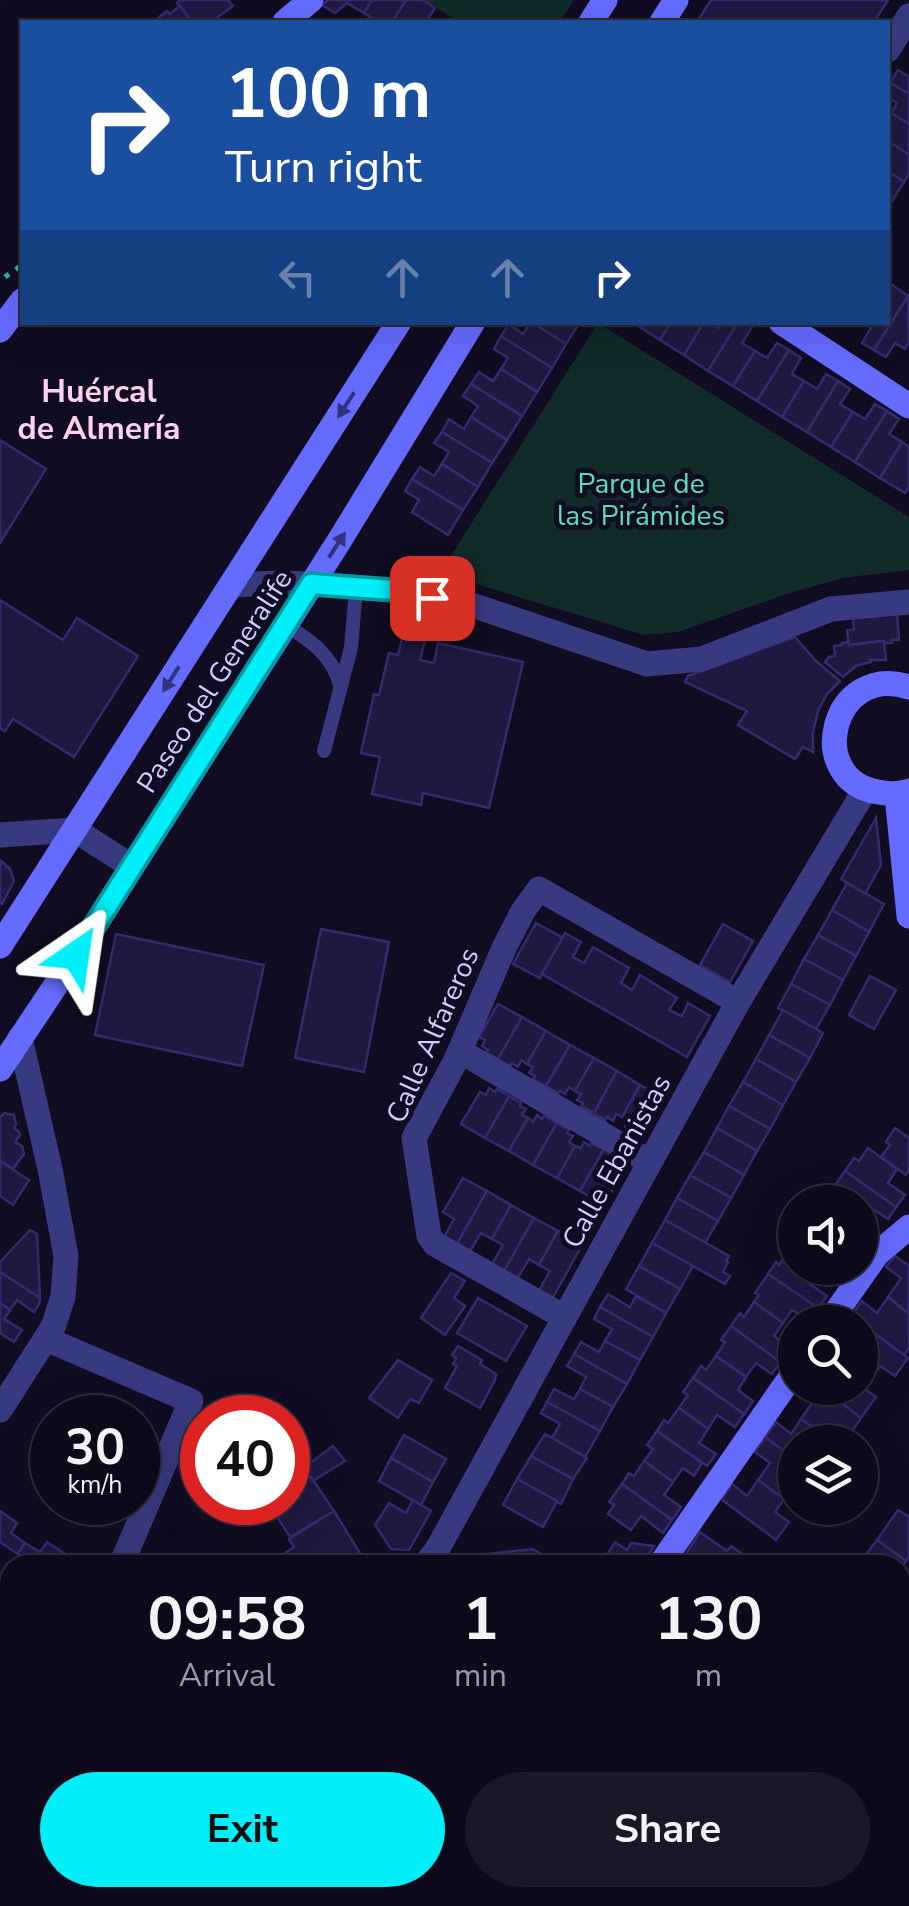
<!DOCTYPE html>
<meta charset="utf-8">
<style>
:root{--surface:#0c0a1a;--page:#1a1827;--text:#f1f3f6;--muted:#9a9aa2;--line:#2c2b39;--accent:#00eff8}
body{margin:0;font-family:"Nunito Sans",sans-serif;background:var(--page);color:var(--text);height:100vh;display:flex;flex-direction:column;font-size:38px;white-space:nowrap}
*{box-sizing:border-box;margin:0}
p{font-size:32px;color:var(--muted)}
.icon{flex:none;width:55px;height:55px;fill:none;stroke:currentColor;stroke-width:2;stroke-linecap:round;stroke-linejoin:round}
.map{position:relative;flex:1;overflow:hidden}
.drawer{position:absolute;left:0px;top:1555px;width:910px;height:352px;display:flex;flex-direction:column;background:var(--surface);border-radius:30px 30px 0 0;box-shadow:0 10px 40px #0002,0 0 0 2px var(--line)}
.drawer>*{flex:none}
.hud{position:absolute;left:20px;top:20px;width:870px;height:305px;border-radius:0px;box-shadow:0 10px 40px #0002,0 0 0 2px var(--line);background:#1a4fa0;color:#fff;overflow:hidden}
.fabs{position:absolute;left:778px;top:1185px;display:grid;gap:20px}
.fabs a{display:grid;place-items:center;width:100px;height:100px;border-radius:50%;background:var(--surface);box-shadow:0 10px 40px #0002,0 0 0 2px var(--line);font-size:50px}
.speed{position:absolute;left:30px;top:1395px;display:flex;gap:20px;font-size:50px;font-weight:700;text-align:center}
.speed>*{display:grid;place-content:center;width:130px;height:130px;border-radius:50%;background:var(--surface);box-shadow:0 10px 40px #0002,0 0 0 2px var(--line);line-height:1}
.speed small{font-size:25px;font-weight:400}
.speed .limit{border:15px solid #d22;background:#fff;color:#111}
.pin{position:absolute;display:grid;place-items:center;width:85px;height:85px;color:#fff;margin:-42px;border-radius:20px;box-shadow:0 5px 15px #0006}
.me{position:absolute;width:110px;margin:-55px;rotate:32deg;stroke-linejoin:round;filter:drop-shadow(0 0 8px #0008)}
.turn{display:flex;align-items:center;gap:35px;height:210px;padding:0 40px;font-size:45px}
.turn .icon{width:130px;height:130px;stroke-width:2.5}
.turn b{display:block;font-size:70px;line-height:85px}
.lanes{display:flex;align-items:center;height:95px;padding:0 40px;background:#0003;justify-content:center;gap:50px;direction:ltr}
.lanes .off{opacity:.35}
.eta{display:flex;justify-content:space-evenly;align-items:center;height:170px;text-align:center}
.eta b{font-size:60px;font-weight:700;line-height:70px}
.action{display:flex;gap:20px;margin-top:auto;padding:20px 40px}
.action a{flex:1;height:115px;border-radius:60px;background:var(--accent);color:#111;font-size:40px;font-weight:700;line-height:115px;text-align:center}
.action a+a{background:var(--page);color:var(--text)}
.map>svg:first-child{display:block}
</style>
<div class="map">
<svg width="909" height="1906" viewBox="0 0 909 1906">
<rect width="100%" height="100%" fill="#100d22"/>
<!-- green -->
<g fill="#102b29">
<polygon points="423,0 574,0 560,22 459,22"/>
<polygon points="598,323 909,517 909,570 842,578 793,592 678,632 644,635 440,573"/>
</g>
<!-- building -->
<g fill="#1f1942" stroke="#342b6e" stroke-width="2.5">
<polygon points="180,0 228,0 233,6 211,22 192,22 177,3"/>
<polygon points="328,0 372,0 364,13 347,3 335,13 322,5"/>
<polygon points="372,0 406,0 392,22 375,22 376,21 364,13"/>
<polygon points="406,0 423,0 435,8 426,22 392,22"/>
<polygon points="711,0 888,0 874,22 697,22"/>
<polygon points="180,6 192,22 153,22 167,11 170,14"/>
<polygon points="898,70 909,77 909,94 890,83"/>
<polygon points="890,83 909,94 909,124 891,113 897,103 888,98 888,87"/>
<polygon points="891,113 909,124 909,155 888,141 888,119"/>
<polygon points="888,141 909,155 909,174 904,182 888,171"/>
<polygon points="888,171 904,182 891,203 888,201"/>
<polygon points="888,282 908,296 874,350 862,343 871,328 862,322 888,322"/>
<polygon points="908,296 909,342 905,349 895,343 886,357 874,350"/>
<polygon points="531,322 580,322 566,344"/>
<polygon points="531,322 566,344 552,368 501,336 509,324 523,334"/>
<polygon points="636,322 671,322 660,340 635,324"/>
<polygon points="671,322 704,322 684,355 660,340"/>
<polygon points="704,322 709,322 718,328 722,322 738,322 708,371 684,355"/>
<polygon points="738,322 744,322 752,327 742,343 755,351 733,386 708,371"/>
<polygon points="501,336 552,368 537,392 501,369 508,358 494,349"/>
<polygon points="777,343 789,350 757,401 733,386 755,351 767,358"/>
<polygon points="789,350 801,358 792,374 804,381 782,417 757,401"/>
<polygon points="501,369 537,392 522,416 471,384 479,372 493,381"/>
<polygon points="826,374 838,381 807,432 782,417 804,381 817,389"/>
<polygon points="838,381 850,389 840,404 853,412 831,447 807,432"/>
<polygon points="471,384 522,416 507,440 471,417 478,406 463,396"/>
<polygon points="875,404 887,411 855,462 831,447 853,412 865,419"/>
<polygon points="887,411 899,419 889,434 902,442 880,478 855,462"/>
<polygon points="471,417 507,440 492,463 442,432 449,419 464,429"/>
<polygon points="442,432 492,463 478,487 442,464 449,452 434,443"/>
<polygon points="0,440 46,469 0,543"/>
<polygon points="902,442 909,447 909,487 905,493 880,478"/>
<polygon points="442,464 478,487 463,510 412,479 420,467 434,476"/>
<polygon points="412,479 463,510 448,535 412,512 419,500 405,491"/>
<polygon points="0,600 63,640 77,618 138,656 74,757 13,719 5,731 0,728"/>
<polygon points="897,614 899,640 892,640 892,643 884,643 884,641 849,645 847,630 854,630 853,618"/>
<polygon points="407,616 430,621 420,660 434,663 438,643 523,662 489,808 423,793 421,805 372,794 380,757 361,753 374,694 379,695 389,653 398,655"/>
<polygon points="795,637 816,661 840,681 827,694 818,711 813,732 813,752 803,747 795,759 738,725 747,711 685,682 688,676"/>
<polygon points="884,641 886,660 870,660 871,662 856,666 843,677 825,662 829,657 835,656 834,646 842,645 842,643 848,642 849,645"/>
<polygon points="876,818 881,865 865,894 841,879"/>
<polygon points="0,860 10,869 14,881 2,904 0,903"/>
<polygon points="847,883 884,904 869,932 832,910"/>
<polygon points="832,910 869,932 856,956 818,935"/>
<polygon points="536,923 563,938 540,978 513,964"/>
<polygon points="723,924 753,941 730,982 700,965"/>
<polygon points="321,929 389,942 364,1072 295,1058"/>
<polygon points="565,933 581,942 573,957 584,963 593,947 629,968 621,983 632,990 640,975 677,998 669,1010 682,1016 688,1003 710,1016 687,1057 542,974"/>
<polygon points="116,934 264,965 242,1066 95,1035"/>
<polygon points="818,935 856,956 843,980 804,959"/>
<polygon points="804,959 843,980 830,1005 791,984"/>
<polygon points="870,976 896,990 874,1029 849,1015"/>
<polygon points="791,984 830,1005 816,1029 778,1008"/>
<polygon points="498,1004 522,1017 498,1059 486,1052 488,1050 482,1046 485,1040 479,1037"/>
<polygon points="783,1010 823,1033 810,1058 769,1035"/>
<polygon points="522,1017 546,1031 527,1064 521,1060 518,1067 512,1063 510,1066 498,1059"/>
<polygon points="546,1031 570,1045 546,1086 533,1079 535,1076 529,1073 533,1067 527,1064"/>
<polygon points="769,1035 810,1058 796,1082 756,1059"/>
<polygon points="570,1045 594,1058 575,1091 569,1087 565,1094 560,1091 558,1093 546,1086"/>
<polygon points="594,1058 617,1071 594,1113 581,1106 583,1103 577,1100 581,1094 575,1091"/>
<polygon points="756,1059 796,1082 783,1105 743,1082"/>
<polygon points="617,1071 640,1085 622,1117 616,1114 613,1121 607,1117 605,1120 594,1113"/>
<polygon points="743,1082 783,1105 770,1129 729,1106"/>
<polygon points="640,1085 664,1098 641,1140 628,1133 630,1130 625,1127 628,1121 622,1117"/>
<polygon points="489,1088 495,1092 497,1089 509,1096 485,1138 461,1124 480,1092 486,1095"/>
<polygon points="509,1096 521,1103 520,1106 526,1109 522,1115 528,1118 509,1151 485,1138"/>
<polygon points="729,1106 770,1129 757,1151 717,1128"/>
<polygon points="4,1113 14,1115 16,1124 14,1128 19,1132 20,1135 15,1142 22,1146 24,1154 13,1169 0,1161 0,1117"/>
<polygon points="537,1115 542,1119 544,1116 557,1123 533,1165 509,1151 528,1118 533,1122"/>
<polygon points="557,1123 569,1130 567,1133 573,1136 569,1142 575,1146 557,1178 533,1165"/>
<polygon points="717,1128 757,1151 744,1175 704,1152"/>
<polygon points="895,1128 909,1138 909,1170 906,1175 881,1157 890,1145 886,1142"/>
<polygon points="584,1142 590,1146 591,1143 604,1149 580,1191 557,1178 575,1146 581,1148"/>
<polygon points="868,1148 897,1169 888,1183 905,1195 896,1207 845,1171 854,1158 859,1161"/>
<polygon points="604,1149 616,1157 615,1159 621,1163 617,1169 623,1172 604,1205 580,1191"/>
<polygon points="704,1152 744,1175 731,1198 690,1175"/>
<polygon points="0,1161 29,1180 13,1205 0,1196"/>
<polygon points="845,1171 896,1207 888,1219 871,1208 861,1222 860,1202 835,1202 831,1200 840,1187 836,1184"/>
<polygon points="690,1175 731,1198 718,1221 677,1198"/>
<polygon points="463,1178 487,1191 457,1244 444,1237 454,1219 443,1212"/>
<polygon points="487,1191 511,1205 492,1239 481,1233 470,1251 457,1244"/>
<polygon points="677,1198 718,1221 705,1243 665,1220"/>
<polygon points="511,1205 534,1218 504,1271 492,1264 503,1245 492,1239"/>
<polygon points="534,1218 558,1231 539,1265 529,1259 517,1279 504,1271"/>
<polygon points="665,1220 729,1256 726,1261 728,1262 723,1272 730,1276 725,1284 652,1243"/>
<polygon points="30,1230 37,1234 40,1298 0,1272 0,1262"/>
<polygon points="558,1231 582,1245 552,1299 539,1291 550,1271 539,1265"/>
<polygon points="652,1243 693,1266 680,1289 639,1266"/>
<polygon points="790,1249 795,1252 795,1268 816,1268 819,1270 810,1284 827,1296 818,1308 768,1274 776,1262 779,1265"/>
<polygon points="895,1256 909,1266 909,1314 888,1297 901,1278 886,1267"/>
<polygon points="639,1266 680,1289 666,1313 626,1289"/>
<polygon points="0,1272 40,1298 39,1304 34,1312 17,1300 10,1310 0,1303"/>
<polygon points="451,1273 465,1281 454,1298 465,1306 445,1335 421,1318"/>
<polygon points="768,1274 818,1308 809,1321 792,1310 783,1323 754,1302 759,1295 755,1293"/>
<polygon points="608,1294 630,1307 636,1296 666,1313 653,1337 600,1307"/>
<polygon points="888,1297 909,1314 909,1348 904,1355 851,1316 862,1301 877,1313"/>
<polygon points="478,1298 527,1326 506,1361 457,1333"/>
<polygon points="754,1302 783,1323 774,1336 790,1348 780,1362 731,1326 740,1313 744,1317"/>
<polygon points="0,1303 10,1310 4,1319 22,1330 14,1342 0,1333"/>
<polygon points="600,1307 653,1337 640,1360 605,1341 612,1329 594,1319"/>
<polygon points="860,1323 908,1358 895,1376 880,1366 872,1378 860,1369"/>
<polygon points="731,1326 780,1362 772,1374 756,1363 746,1377 716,1356 725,1342 721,1340"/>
<polygon points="605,1341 640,1360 627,1384 574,1354 581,1342 599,1352"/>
<polygon points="458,1346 482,1360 480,1364 496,1374 495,1380 480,1408 445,1388 457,1366 453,1364 456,1358 452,1355"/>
<polygon points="574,1354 627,1384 613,1407 580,1389 586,1377 567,1366"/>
<polygon points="716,1356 746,1377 738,1390 753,1401 744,1414 693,1378 701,1366 706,1370"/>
<polygon points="398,1360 432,1380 419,1403 410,1399 398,1418 369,1398"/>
<polygon points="860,1369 870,1376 862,1387 876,1397 861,1418 822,1388 860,1388"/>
<polygon points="693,1378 744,1414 735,1427 717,1415 708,1429 679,1408 688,1395 683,1392"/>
<polygon points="801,1388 822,1388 861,1418 847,1438 833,1428 827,1437 801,1419 812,1403 798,1392"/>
<polygon points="554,1389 574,1399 580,1389 613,1407 600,1431 547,1402"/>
<polygon points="547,1402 600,1431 585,1457 552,1438 560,1424 541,1413"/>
<polygon points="679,1408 708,1429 699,1443 716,1454 707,1466 657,1431 664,1420 668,1423"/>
<polygon points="801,1419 827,1437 823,1442 795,1442 795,1459 765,1437 776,1422 791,1434"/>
<polygon points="657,1431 702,1463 694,1476 683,1468 673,1482 644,1461 653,1449 647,1445"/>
<polygon points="545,1434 587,1458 573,1479 531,1456"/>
<polygon points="404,1435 446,1459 433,1482 391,1458"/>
<polygon points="765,1437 795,1459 795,1491 791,1488 783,1499 758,1480 770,1463 755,1452"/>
<polygon points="333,1446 345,1461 313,1481 305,1467"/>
<polygon points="531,1456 573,1479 561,1504 517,1479"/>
<polygon points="391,1458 433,1482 421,1505 379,1481"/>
<polygon points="644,1461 673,1482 664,1495 681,1507 672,1520 622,1484 629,1473 634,1476"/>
<polygon points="311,1477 334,1511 290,1537 274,1512 287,1505 288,1492"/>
<polygon points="517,1479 557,1501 543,1527 503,1505"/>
<polygon points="758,1480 784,1499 775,1512 789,1522 776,1540 721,1499 732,1484 747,1496"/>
<polygon points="622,1484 672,1520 663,1533 641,1516 631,1530 608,1514 614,1505 609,1502"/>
<polygon points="413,1500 431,1511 409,1550 391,1549 375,1525 389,1503 406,1513"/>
<polygon points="245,1502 267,1502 274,1507 262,1522 241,1508"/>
<polygon points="898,1510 909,1517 909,1557 906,1561 877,1540"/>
<polygon points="0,1511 17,1523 11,1533 25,1543 18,1554 0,1542"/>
<polygon points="334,1511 363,1558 352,1565 288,1565 285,1553 294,1547 289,1539"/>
<polygon points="700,1532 727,1551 731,1546 758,1565 679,1565"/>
<polygon points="877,1540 906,1561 900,1569 900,1565 858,1565"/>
<polygon points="47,1542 73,1559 69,1565 34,1565 18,1554 25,1543 40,1552"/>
<polygon points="615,1542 627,1550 631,1543 654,1546 642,1565 601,1565"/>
<polygon points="533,1549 558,1565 473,1565 460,1557"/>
<polygon points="0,1603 10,1609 10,1640 0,1633"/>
<polygon points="0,1633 10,1640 10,1671 0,1664"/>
<polygon points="900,1808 909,1825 909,1858 900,1863"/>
<polygon points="173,1898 204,1898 199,1906 168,1906"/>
<polygon points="408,1898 448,1898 444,1906 403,1906"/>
</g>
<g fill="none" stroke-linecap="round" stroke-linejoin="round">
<!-- path -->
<polyline stroke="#2eb3a3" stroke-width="5" stroke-dasharray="5 8" stroke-linecap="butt" points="5,277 22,265"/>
<!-- lane -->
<g stroke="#383a81" stroke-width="14">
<path d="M286 625C311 641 332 655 340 685"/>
<polyline points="324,751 351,648 356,588"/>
</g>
<!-- street -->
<g stroke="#383a81" stroke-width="25">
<polyline points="888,50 909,16"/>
<polyline points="231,585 279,583 311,584 393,590 463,602 647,664 702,659 831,609 909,602"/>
<polyline points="0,835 75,830 131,866"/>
<polyline points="460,1051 650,1162"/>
<polyline points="564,1317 435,1244 429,1236 414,1138 456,1060 504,948 523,911 539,889 738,1002"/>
<polyline points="46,1339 191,1401 121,1565"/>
<polyline points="0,1410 53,1327 63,1297 66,1256 50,1169 20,1038"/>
<polyline points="425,1565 438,1548 738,1002 865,790"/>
<polyline points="0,1696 10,1702"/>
<polyline points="900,1750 909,1745"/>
<polyline points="0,1782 10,1768"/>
</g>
<!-- secondary -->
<g stroke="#656bff" stroke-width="25">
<polyline points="285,22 311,0"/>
<polyline points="591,22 605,0"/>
<polyline points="662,22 676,0"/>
<polyline points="781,322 909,406"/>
<polyline points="0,330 22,301"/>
<path d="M909 687C831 662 804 780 878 792 890 794 897 795 909 791"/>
<polyline points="897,795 909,916"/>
<polyline points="0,946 399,322"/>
<polyline points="0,1069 76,955 341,538 473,322"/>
<polyline points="829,1322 877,1254 909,1227"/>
<polyline points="660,1565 795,1371"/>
<polyline points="900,1634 909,1622"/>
<polyline points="460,1906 464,1898"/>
</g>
</g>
<!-- one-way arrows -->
<defs><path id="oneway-solid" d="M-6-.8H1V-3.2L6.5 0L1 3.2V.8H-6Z" transform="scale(2.5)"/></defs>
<g fill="#32337a">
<use href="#oneway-solid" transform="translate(346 405) rotate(123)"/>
<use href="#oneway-solid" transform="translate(337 545) rotate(-57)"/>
<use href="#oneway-solid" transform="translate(171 679) rotate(123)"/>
</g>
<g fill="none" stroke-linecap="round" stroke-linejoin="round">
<defs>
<polyline id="route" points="76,955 311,584 393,590 432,598"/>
</defs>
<!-- route casing -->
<use href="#route" stroke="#009ba1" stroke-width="25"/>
<!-- route -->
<use href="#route" stroke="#00eff8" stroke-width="18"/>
</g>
<g text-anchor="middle" stroke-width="10" stroke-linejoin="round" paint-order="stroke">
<!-- park labels -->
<g font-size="28" fill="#5adfb5" stroke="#100d22">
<text x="641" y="493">Parque de<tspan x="641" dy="32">las Pirámides</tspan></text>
</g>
<!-- street labels -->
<g font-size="28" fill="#d0ceff" stroke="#100d22">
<text transform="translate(214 681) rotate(-57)" y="10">Paseo del Generalife</text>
<text transform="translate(432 1035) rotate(-66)" y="10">Calle Alfareros</text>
<text transform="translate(616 1161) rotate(-61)" y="10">Calle Ebanistas</text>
</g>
<!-- quarter labels -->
<g font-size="32" font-weight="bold" fill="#ffd0f1" stroke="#100d22">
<text x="99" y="402">Huércal<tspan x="99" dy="37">de Almería</tspan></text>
</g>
</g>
</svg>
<div class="fabs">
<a><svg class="icon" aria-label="sound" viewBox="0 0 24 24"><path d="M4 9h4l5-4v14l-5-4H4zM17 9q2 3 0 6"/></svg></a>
<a><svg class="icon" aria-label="search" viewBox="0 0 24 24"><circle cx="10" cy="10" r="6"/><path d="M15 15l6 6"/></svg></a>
<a><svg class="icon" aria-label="layers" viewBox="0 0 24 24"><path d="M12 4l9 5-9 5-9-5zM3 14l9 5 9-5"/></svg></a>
</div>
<div class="speed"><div>30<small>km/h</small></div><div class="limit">40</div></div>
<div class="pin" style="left:432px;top:598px;background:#d93025"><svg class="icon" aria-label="arrive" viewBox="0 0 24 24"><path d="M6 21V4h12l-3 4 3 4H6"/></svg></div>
<svg class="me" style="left:76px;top:955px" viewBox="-20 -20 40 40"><path d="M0-17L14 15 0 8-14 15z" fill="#00eff8" stroke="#fff" stroke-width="4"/></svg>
<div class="hud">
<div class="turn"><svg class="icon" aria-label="right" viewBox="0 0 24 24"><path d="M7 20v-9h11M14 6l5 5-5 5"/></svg><div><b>100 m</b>Turn right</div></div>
<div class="lanes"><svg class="icon off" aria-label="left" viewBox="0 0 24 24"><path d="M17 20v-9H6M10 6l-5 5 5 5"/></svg><svg class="icon off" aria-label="ahead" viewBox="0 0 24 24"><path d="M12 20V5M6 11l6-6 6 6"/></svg><svg class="icon off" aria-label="ahead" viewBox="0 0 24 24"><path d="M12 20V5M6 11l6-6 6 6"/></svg><svg class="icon" aria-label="right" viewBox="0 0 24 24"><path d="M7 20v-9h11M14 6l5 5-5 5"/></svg></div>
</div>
<section class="drawer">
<div class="eta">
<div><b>09:58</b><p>Arrival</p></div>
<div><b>1</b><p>min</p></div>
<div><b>130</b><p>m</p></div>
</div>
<div class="action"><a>Exit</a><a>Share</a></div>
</section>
</div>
